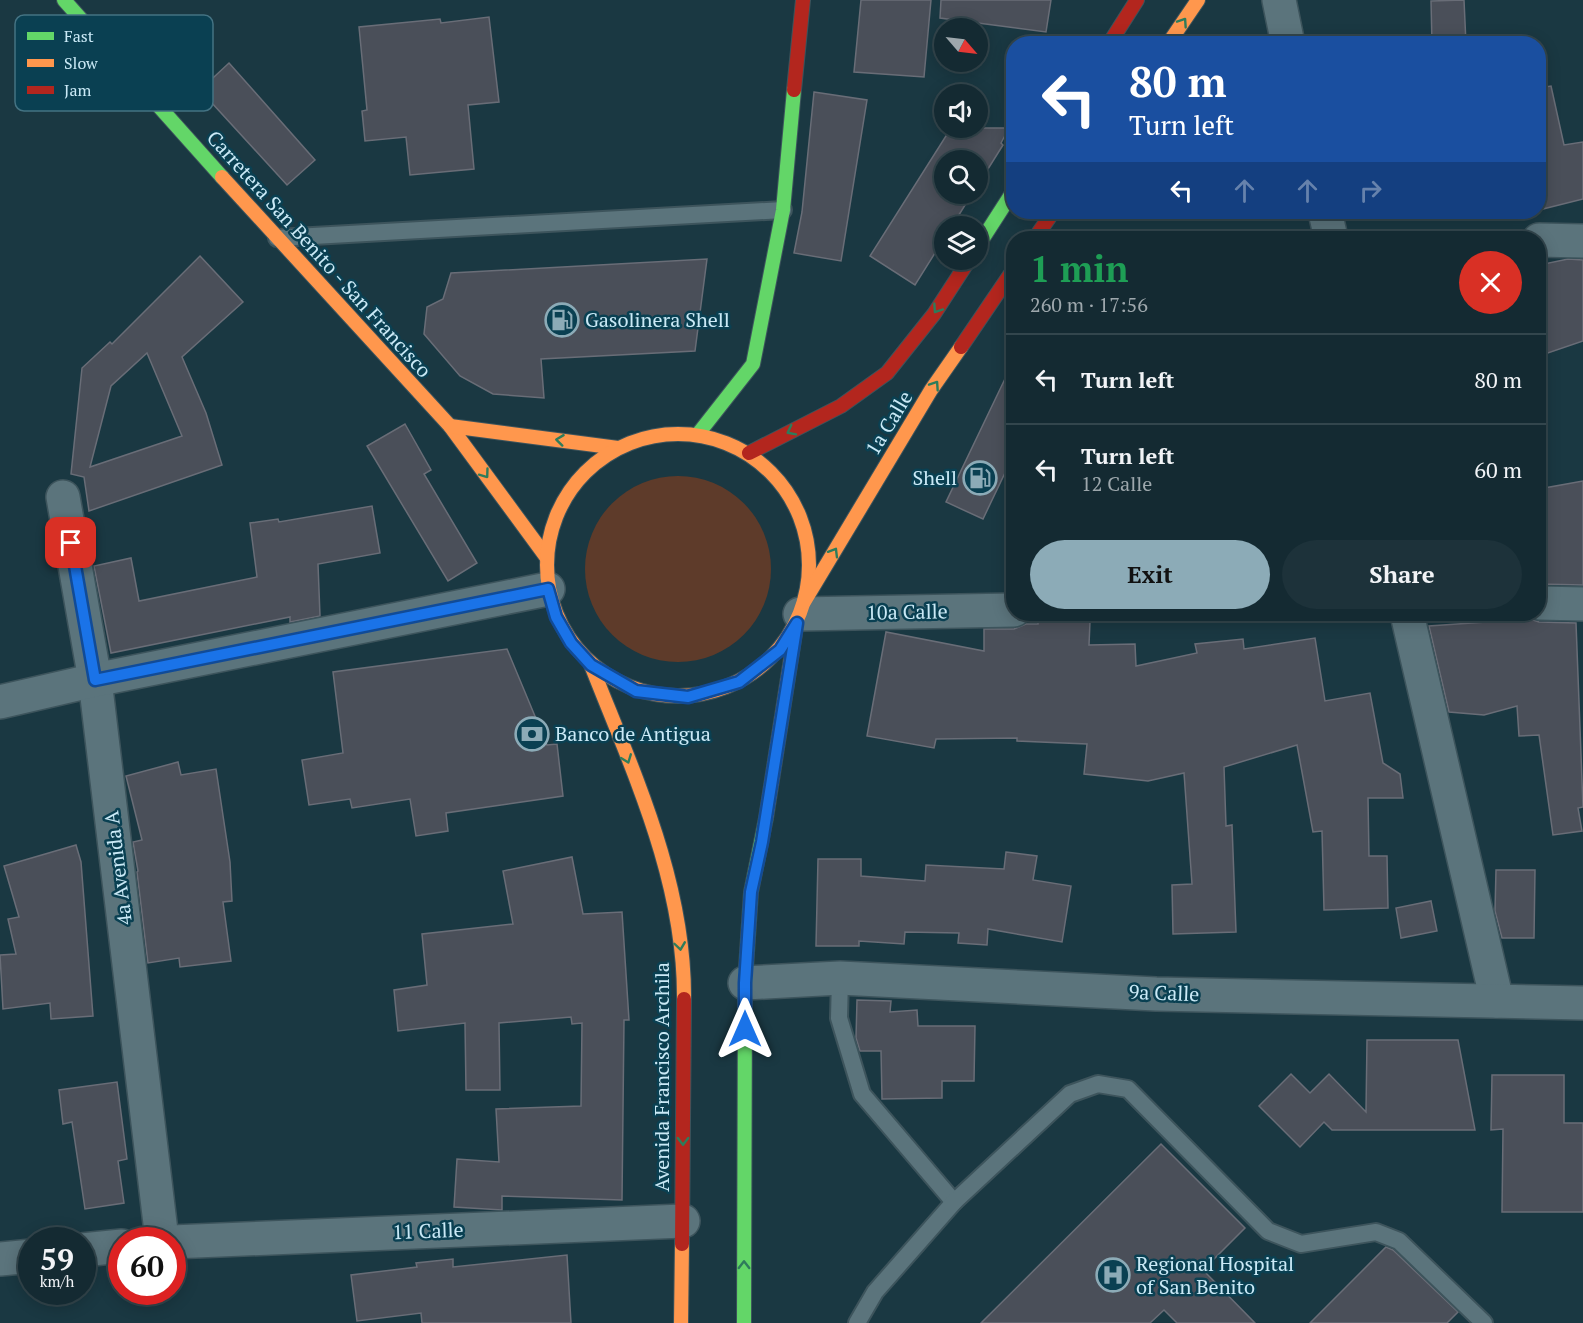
<!DOCTYPE html>
<meta charset="utf-8">
<style>
:root{--surface:#142a32;--page:#1d323a;--text:#f1f3f6;--muted:#9da7ac;--line:#33464d;--accent:#8cabb7}
body{margin:0;font-family:"PT Serif",serif;background:var(--page);color:var(--text);height:100vh;display:flex;flex-direction:column;font-size:22px;white-space:nowrap}
*{box-sizing:border-box;margin:0}
p{font-size:20px;color:var(--muted)}
.icon{flex:none;width:33px;height:33px;fill:none;stroke:currentColor;stroke-width:2;stroke-linecap:round;stroke-linejoin:round}
.map{position:relative;flex:1;overflow:hidden}
.drawer{position:absolute;left:1006px;top:231px;width:540px;height:390px;display:flex;flex-direction:column;background:var(--surface);border-radius:24px;box-shadow:0 3px 15px #0003,0 0 0 2px var(--line)}
.drawer>*{flex:none}
.guide{position:absolute;left:1006px;top:36px;width:540px;height:183px;border-radius:24px;box-shadow:0 3px 15px #0003,0 0 0 2px var(--line);background:#1a4fa0;color:#fff;overflow:hidden}
.needle{width:39px;rotate:118deg}
.controls{position:absolute;left:934px;top:18px;display:grid;gap:12px}
.controls a{display:grid;place-items:center;width:54px;height:54px;border-radius:50%;background:var(--surface);box-shadow:0 3px 15px #0003,0 0 0 2px var(--line);font-size:30px}
.speed{position:absolute;left:18px;top:1227px;display:flex;gap:12px;font-size:30px;font-weight:700;text-align:center}
.speed>*{display:grid;place-content:center;width:78px;height:78px;border-radius:50%;background:var(--surface);box-shadow:0 3px 15px #0003,0 0 0 2px var(--line);line-height:1}
.speed small{font-size:15px;font-weight:400}
.speed .limit{border:9px solid #d22;background:#fff;color:#111}
.pin{position:absolute;display:grid;place-items:center;width:51px;height:51px;color:#fff;margin:-26px;border-radius:12px;box-shadow:0 3px 9px #0006}
.me{position:absolute;width:66px;margin:-33px;rotate:0deg;stroke-linejoin:round;filter:drop-shadow(0 0 4px #0008)}
.turn{display:flex;align-items:center;gap:21px;height:126px;padding:0 24px;font-size:27px}
.turn .icon{width:78px;height:78px;stroke-width:2.5}
.turn b{display:block;font-size:42px;line-height:51px}
.lanes{display:flex;align-items:center;height:57px;padding:0 24px;background:#0003;justify-content:center;gap:30px;direction:ltr}
.lanes .off{opacity:.35}
.round{display:grid;place-items:center;flex:none;width:63px;height:63px;border-radius:32px;background:var(--page)}
.overview{display:flex;align-items:center;justify-content:space-between;height:102px;padding:0 24px}
h1{font-size:36px;font-weight:600;line-height:45px;color:#1e9e55}
.button{display:flex;gap:12px;margin-top:auto;padding:12px 24px}
.button a{flex:1;height:69px;border-radius:36px;background:var(--accent);color:#111;font-size:24px;font-weight:600;line-height:69px;text-align:center}
.button a+a{background:var(--page);color:var(--text)}
ul{padding:0;list-style:none}
li{display:flex;align-items:center;gap:18px;height:90px;padding:0 24px;border-top:2px solid var(--line)}
li div{flex:1}
li b{display:block;font-size:22px}
li em{font-style:normal}
.map>svg:first-child{display:block}
</style>
<div class="map">
<svg width="1583" height="1323" viewBox="0 0 1583 1323">
<rect width="100%" height="100%" fill="#1a3842"/>
<!-- green -->
<circle fill="#5e3b2a" cx="678" cy="569" r="93"/>
<!-- building -->
<g fill="#4a4f59" stroke="#696d77" stroke-width="1.5" fill-rule="evenodd">
<polygon points="861,0 931,0 924,77 854,72"/>
<polygon points="941,0 1051,0 1046,32 940,18"/>
<polygon points="1464,0 1466,44 1432,44 1431,1"/>
<polygon points="489,17 499,102 468,105 474,169 410,175 406,137 365,141 362,111 367,110 359,27 440,19 441,23"/>
<polygon points="229,63 315,160 287,185 200,90"/>
<polygon points="1551,86 1564,145 1583,142 1583,199 1539,210 1539,88"/>
<polygon points="814,92 867,100 841,261 794,253 802,212"/>
<polygon points="951,128 1009,128 1001,143 1003,145 978,185 978,160 945,160 945,194 972,194 952,226 945,226 945,237 915,285 870,256"/>
<path d="M200 256 243 302 182 357 206 413 222 465 89 511 84 477 71 474 82 368 110 342 112 344ZM147 353 182 436 90 467 111 386Z"/>
<polygon points="707,259 695,351 541,359 544,398 493,394 460,376 424,334 427,307 443,299 451,273"/>
<polygon points="1568,259 1583,260 1583,341 1539,356 1539,265"/>
<polygon points="1014,360 1014,454 983,519 946,502"/>
<polygon points="405,424 431,470 424,474 477,563 448,581 367,446"/>
<polygon points="1583,481 1583,585 1539,584 1539,489"/>
<polygon points="372,506 380,553 318,564 320,616 290,622 290,617 111,653 94,566 131,558 139,601 257,577 250,523 278,519 279,522"/>
<polygon points="1038,618 1090,622 1089,645 1135,644 1136,666 1197,653 1195,644 1243,639 1244,649 1315,638 1325,701 1370,693 1383,763 1400,774 1403,798 1368,798 1369,856 1387,856 1388,908 1324,910 1322,831 1313,832 1297,745 1224,767 1226,826 1232,825 1236,932 1173,934 1172,885 1192,884 1184,773 1148,781 1084,774 1087,744 1017,741 1017,738 936,739 934,748 867,736 886,632 984,651 984,629 1014,629 1026,624 1038,624"/>
<polygon points="1530,619 1539,622 1576,623 1583,807 1578,808 1582,831 1553,835 1539,735 1519,736 1517,706 1484,715 1449,712 1429,626"/>
<polygon points="507,649 547,745 557,744 563,796 446,813 448,831 416,836 410,799 352,808 350,799 309,805 302,760 343,753 333,672"/>
<polygon points="178,762 181,775 216,769 230,862 232,901 223,902 231,961 180,967 179,958 148,963 137,872 138,871 133,842 142,840 126,776"/>
<polygon points="76,845 81,862 93,1016 51,1019 50,1003 3,1009 0,955 16,954 8,919 19,917 4,866"/>
<polygon points="1006,852 1037,856 1033,880 1071,886 1062,942 988,929 987,945 958,943 959,933 905,932 904,944 859,941 859,946 816,946 818,859 861,859 861,876 925,881 926,865 1004,869"/>
<polygon points="572,857 583,914 622,912 629,1020 624,1020 622,1200 502,1196 502,1210 454,1207 457,1159 499,1162 496,1109 581,1106 582,1023 572,1024 571,1017 499,1023 500,1090 466,1090 465,1023 398,1031 394,990 427,985 422,934 513,924 503,871"/>
<polygon points="1496,870 1535,870 1534,938 1502,938 1495,911"/>
<polygon points="1431,901 1437,931 1401,938 1396,908"/>
<polygon points="857,1000 891,1001 890,1012 917,1010 918,1026 975,1026 974,1081 942,1081 942,1098 882,1099 881,1051 860,1051 856,1038"/>
<polygon points="1367,1040 1458,1040 1475,1130 1332,1130 1324,1122 1300,1147 1259,1106 1291,1074 1310,1093 1329,1074 1366,1112"/>
<polygon points="1492,1075 1564,1075 1564,1123 1583,1123 1583,1212 1502,1212 1503,1129 1491,1130"/>
<polygon points="117,1082 127,1159 118,1161 124,1203 85,1209 72,1122 63,1124 59,1090"/>
<polygon points="1161,1144 1245,1228 1203,1270 1255,1323 1177,1323 1164,1310 1150,1323 981,1323"/>
<polygon points="1386,1247 1393,1250 1458,1312 1447,1323 1310,1323"/>
<polygon points="567,1255 571,1323 422,1323 421,1313 357,1321 351,1275 417,1267 416,1263 453,1259 453,1267"/>
</g>
<g fill="none" stroke-linecap="round" stroke-linejoin="round">
<defs>
<g id="lane">
<polyline points="277,238 783,210"/>
<polyline points="840,978 839,1018 862,1094 954,1202"/>
<polyline points="857,1323 875,1292 954,1202 1070,1094 1098,1084 1128,1089 1268,1231 1301,1244 1376,1232 1399,1241 1484,1323"/>
</g>
<g id="street">
<polyline points="1279,0 1288,44"/>
<polyline points="1325,212 1331,238"/>
<polyline points="1539,240 1583,241"/>
<polyline points="63,497 95,680 162,1240"/>
<polyline points="1539,603 1583,604"/>
<polyline points="800,614 1014,610"/>
<polyline points="1407,614 1497,1001"/>
<polyline points="0,702 95,680 548,589"/>
<polyline points="745,983 840,978 1156,994 1583,1003"/>
<polyline points="172,1242 683,1221"/>
<polyline points="82,1250 122,1246"/>
<polyline points="0,1259 32,1256"/>
</g>
<g id="fast">
<polyline points="64,0 222,177"/>
<polyline points="978,246 1014,190"/>
<polyline points="698,434 753,364 783,210 794,90"/>
<polyline points="744,1323 745,983 751,892 766,818"/>
</g>
<g id="slow">
<polyline points="1168,44 1198,0"/>
<polyline points="222,177 450,426 547,558"/>
<polyline points="450,426 618,448"/>
<circle cx="678" cy="565" r="131"/>
<polyline points="804,602 931,390 961,347"/>
<path d="M591 665C633 772 685 881 684 999"/>
<polyline points="766,818 796,627"/>
<polyline points="681,1323 682,1244"/>
</g>
<g id="jam">
<polyline points="1109,44 1137,0"/>
<polyline points="794,90 803,0"/>
<polyline points="1035,238 1053,212"/>
<polyline points="961,347 1014,269"/>
<polyline points="749,453 841,406 887,373 934,314 969,260"/>
<polyline points="682,1244 684,999"/>
</g>
</defs>
<!-- lane casing -->
<use href="#lane" stroke="#3d545c" stroke-width="20"/>
<!-- street casing -->
<use href="#street" stroke="#3d545c" stroke-width="36"/>
<!-- fast casing -->
<use href="#fast" stroke="#3d545c" stroke-width="16"/>
<!-- slow casing -->
<use href="#slow" stroke="#3d545c" stroke-width="16"/>
<!-- jam casing -->
<use href="#jam" stroke="#3d545c" stroke-width="16"/>
<!-- lane -->
<use href="#lane" stroke="#5b747c" stroke-width="16"/>
<!-- street -->
<use href="#street" stroke="#5b747c" stroke-width="33"/>
<!-- fast -->
<use href="#fast" stroke="#63d668" stroke-width="14"/>
<!-- slow -->
<use href="#slow" stroke="#ff974d" stroke-width="14"/>
<!-- jam -->
<use href="#jam" stroke="#b3261e" stroke-width="14"/>
</g>
<!-- one-way arrows -->
<defs><path id="oneway-chevron" d="M-2-3.5L2.5 0L-2 3.5" fill="none" stroke-width="1.6" stroke-linecap="round" stroke-linejoin="round" transform="scale(1.5)"/></defs>
<g stroke="#2e7c5b">
<use href="#oneway-chevron" transform="translate(1183 22) rotate(-56)"/>
<use href="#oneway-chevron" transform="translate(937 309) rotate(124)"/>
<use href="#oneway-chevron" transform="translate(935 385) rotate(-56)"/>
<use href="#oneway-chevron" transform="translate(791 431) rotate(153)"/>
<use href="#oneway-chevron" transform="translate(560 440) rotate(-173)"/>
<use href="#oneway-chevron" transform="translate(485 474) rotate(54)"/>
<use href="#oneway-chevron" transform="translate(834 552) rotate(-59)"/>
<use href="#oneway-chevron" transform="translate(627 759) rotate(69)"/>
<use href="#oneway-chevron" transform="translate(680 946) rotate(82)"/>
<use href="#oneway-chevron" transform="translate(683 1141) rotate(90)"/>
<use href="#oneway-chevron" transform="translate(744 1265) rotate(-90)"/>
</g>
<g fill="none" stroke-linecap="round" stroke-linejoin="round">
<defs>
<polyline id="route" points="71,543 95,680 548,589 556,617 571,643 591,665 636,691 688,697 739,682 780,650 797,623 762,842 751,892 745,983 745,1029"/>
</defs>
<!-- route casing -->
<use href="#route" stroke="#114b97" stroke-width="15"/>
<!-- route -->
<use href="#route" stroke="#1a73e8" stroke-width="10"/>
</g>
<!-- icons -->
<defs>
<symbol id="fuel-ring" viewBox="-11 -11 22 22"><circle r="9.5" fill="#0a4052" stroke="#8cabb7" stroke-width="1.5"/><path d="M-5.5-6h7V0h2V4h1.3V-2.5L3-4.5l.8-.8L6-3V5H2.5V1h-1V6h-7ZM-4.2-4.7v3.2H.2V-4.7Z" fill="#8cabb7"/></symbol>
<symbol id="bank-ring" viewBox="-11 -11 22 22"><circle r="9.5" fill="#0a4052" stroke="#8cabb7" stroke-width="1.5"/><path d="M-6-4H6V4H-6ZM0-2.3a2.3 2.3 0 1 0 0 4.6a2.3 2.3 0 1 0 0-4.6Z" fill="#8cabb7"/></symbol>
<symbol id="hospital-ring" viewBox="-11 -11 22 22"><circle r="9.5" fill="#0a4052" stroke="#8cabb7" stroke-width="1.5"/><path d="M-5-5h3v3.5h4V-5h3V5h-3V1.5h-4V5h-3Z" fill="#8cabb7"/></symbol>
</defs>
<g fill-rule="evenodd">
<use href="#fuel-ring" x="543" y="301" width="38" height="38"/>
<use href="#fuel-ring" x="961" y="459" width="38" height="38"/>
<use href="#bank-ring" x="513" y="715" width="38" height="38"/>
<use href="#hospital-ring" x="1094" y="1256" width="38" height="38"/>
</g>
<g text-anchor="middle" stroke-width="5" stroke-linejoin="round" paint-order="stroke">
<!-- street labels -->
<g font-size="20" fill="#cae9f6" stroke="#0a4052">
<text transform="translate(319 254) rotate(48)" y="7">Carretera San Benito - San Francisco</text>
<text transform="translate(889 423) rotate(-59)" y="7">1a Calle</text>
<text transform="translate(907 612) rotate(-1)" y="7">10a Calle</text>
<text transform="translate(118 868) rotate(-97)" y="7">4a Avenida A</text>
<text transform="translate(1164 993) rotate(2)" y="7">9a Calle</text>
<text transform="translate(662 1077) rotate(-90)" y="7">Avenida Francisco Archila</text>
<text transform="translate(428 1231) rotate(-2)" y="7">11 Calle</text>
</g>
<!-- poi labels -->
<g font-size="20" fill="#cae9f6" stroke="#0a4052" text-anchor="start">
<text x="585" y="327">Gasolinera Shell</text>
<text x="957" y="485" text-anchor="end">Shell</text>
<text x="555" y="741">Banco de Antigua</text>
<text x="1136" y="1271">Regional Hospital<tspan x="1136" dy="23">of San Benito</tspan></text>
</g>
</g>
<!-- legend -->
<rect x="15" y="15" width="198" height="96" rx="9" fill="#0a4052" stroke="#447383" stroke-width="1.5"/>
<rect x="27" y="32" width="27" height="8" fill="#63d668"/>
<rect x="27" y="59" width="27" height="8" fill="#ff974d"/>
<rect x="27" y="86" width="27" height="8" fill="#b3261e"/>
<g font-size="16" fill="#cae9f6">
<text x="64" y="42">Fast</text>
<text x="64" y="69">Slow</text>
<text x="64" y="96">Jam</text>
</g>
</svg>
<div class="controls">
<a><svg class="needle" viewBox="-14 -14 28 28"><path d="M0-13l5 13h-10z" fill="#e53935"/><path d="M0 13l5-13h-10z" fill="#9da7ac"/></svg></a>
<a><svg class="icon" aria-label="sound" viewBox="0 0 24 24"><path d="M4 9h4l5-4v14l-5-4H4zM17 9q2 3 0 6"/></svg></a>
<a><svg class="icon" aria-label="search" viewBox="0 0 24 24"><circle cx="10" cy="10" r="6"/><path d="M15 15l6 6"/></svg></a>
<a><svg class="icon" aria-label="layers" viewBox="0 0 24 24"><path d="M12 4l9 5-9 5-9-5zM3 14l9 5 9-5"/></svg></a>
</div>
<div class="speed"><div>59<small>km/h</small></div><div class="limit">60</div></div>
<div class="pin" style="left:71px;top:543px;background:#d93025"><svg class="icon" aria-label="arrive" viewBox="0 0 24 24"><path d="M6 21V4h12l-3 4 3 4H6"/></svg></div>
<svg class="me" style="left:745px;top:1029px" viewBox="-20 -20 40 40"><path d="M0-17L14 15 0 8-14 15z" fill="#1a73e8" stroke="#fff" stroke-width="4"/></svg>
<div class="guide">
<div class="turn"><svg class="icon" aria-label="left" viewBox="0 0 24 24"><path d="M17 20v-9H6M10 6l-5 5 5 5"/></svg><div><b>80 m</b>Turn left</div></div>
<div class="lanes"><svg class="icon" aria-label="left" viewBox="0 0 24 24"><path d="M17 20v-9H6M10 6l-5 5 5 5"/></svg><svg class="icon off" aria-label="ahead" viewBox="0 0 24 24"><path d="M12 20V5M6 11l6-6 6 6"/></svg><svg class="icon off" aria-label="ahead" viewBox="0 0 24 24"><path d="M12 20V5M6 11l6-6 6 6"/></svg><svg class="icon off" aria-label="right" viewBox="0 0 24 24"><path d="M7 20v-9h11M14 6l5 5-5 5"/></svg></div>
</div>
<section class="drawer">
<div class="overview"><div><h1>1 min</h1><p>260 m · 17:56</p></div><a class="round" style="background:#d93025;color:#fff"><svg class="icon" aria-label="close" viewBox="0 0 24 24"><path d="M6 6l12 12M18 6L6 18"/></svg></a></div>
<ul>
<li><svg class="icon" aria-label="left" viewBox="0 0 24 24"><path d="M17 20v-9H6M10 6l-5 5 5 5"/></svg><div><b>Turn left</b></div><em>80 m</em></li>
<li><svg class="icon" aria-label="left" viewBox="0 0 24 24"><path d="M17 20v-9H6M10 6l-5 5 5 5"/></svg><div><b>Turn left</b><p>12 Calle</p></div><em>60 m</em></li>
</ul>
<div class="button"><a>Exit</a><a>Share</a></div>
</section>
</div>
